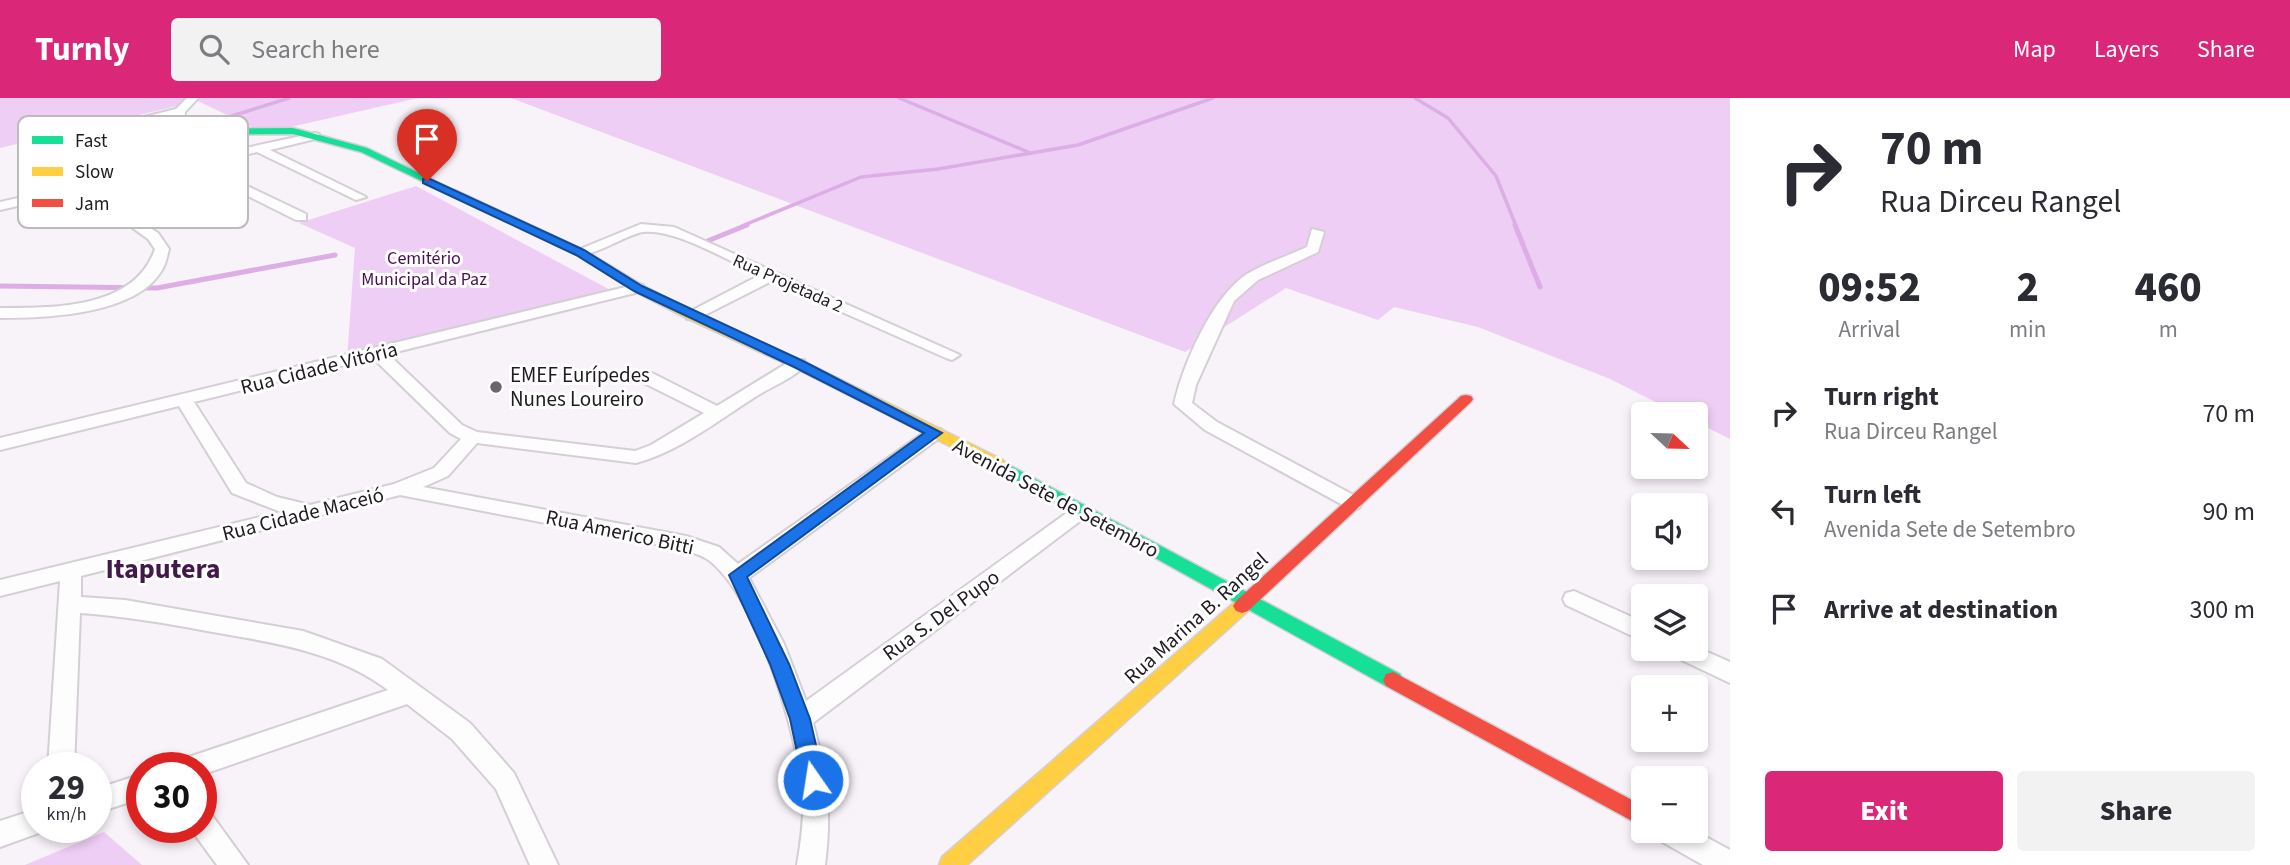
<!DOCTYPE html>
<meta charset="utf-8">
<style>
:root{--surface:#fff;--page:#f2f2f3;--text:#2b2b33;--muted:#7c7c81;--accent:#db2777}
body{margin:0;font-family:"Source Sans 3",sans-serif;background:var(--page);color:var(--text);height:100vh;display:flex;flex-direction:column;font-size:26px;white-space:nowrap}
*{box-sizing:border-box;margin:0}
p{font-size:23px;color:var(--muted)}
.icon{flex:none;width:38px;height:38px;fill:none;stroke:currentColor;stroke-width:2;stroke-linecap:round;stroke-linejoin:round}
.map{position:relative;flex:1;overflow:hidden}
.drawer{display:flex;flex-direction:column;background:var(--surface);width:560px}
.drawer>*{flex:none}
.top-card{background:#fff;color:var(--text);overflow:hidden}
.needle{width:46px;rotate:112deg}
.tools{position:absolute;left:1631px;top:304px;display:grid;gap:14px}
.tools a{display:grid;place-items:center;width:77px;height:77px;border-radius:7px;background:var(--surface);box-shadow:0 4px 10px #0003;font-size:35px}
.speed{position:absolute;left:21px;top:654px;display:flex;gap:14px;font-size:35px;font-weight:700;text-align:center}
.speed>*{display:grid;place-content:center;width:91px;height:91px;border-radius:50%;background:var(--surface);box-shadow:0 4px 10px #0003;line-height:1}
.speed small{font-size:18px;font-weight:400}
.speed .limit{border:10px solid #d22;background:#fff;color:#111}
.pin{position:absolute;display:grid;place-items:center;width:60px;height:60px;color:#fff;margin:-72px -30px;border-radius:50% 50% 50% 0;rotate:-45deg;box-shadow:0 0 7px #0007}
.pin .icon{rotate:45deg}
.me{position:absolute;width:77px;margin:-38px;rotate:347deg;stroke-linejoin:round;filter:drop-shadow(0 0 5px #0008)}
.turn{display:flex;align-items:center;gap:24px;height:147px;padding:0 35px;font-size:32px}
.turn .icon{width:91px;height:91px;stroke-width:2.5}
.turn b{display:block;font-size:49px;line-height:60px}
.eta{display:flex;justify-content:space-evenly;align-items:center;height:119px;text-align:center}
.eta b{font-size:42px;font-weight:800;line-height:49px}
.button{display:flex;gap:14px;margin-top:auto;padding:14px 35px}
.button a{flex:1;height:80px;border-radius:7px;background:var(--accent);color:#fff;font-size:28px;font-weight:800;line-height:80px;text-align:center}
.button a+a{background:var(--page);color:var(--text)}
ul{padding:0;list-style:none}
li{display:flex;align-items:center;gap:21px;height:98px;padding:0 35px}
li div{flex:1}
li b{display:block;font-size:26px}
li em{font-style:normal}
header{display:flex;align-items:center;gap:42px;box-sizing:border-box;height:98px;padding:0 35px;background:var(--accent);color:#fff}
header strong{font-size:33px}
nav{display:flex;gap:38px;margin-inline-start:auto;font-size:24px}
.search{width:490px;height:63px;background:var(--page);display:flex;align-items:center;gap:18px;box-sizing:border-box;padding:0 24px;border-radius:7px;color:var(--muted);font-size:26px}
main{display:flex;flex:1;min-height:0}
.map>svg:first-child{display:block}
</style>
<header>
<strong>Turnly</strong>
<div class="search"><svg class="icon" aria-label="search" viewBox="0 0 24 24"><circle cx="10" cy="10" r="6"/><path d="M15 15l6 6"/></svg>Search here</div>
<nav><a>Map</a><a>Layers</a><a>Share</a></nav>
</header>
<main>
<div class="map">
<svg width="1730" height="767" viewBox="0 0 1730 767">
<rect width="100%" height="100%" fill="#f8f2f9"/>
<!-- green -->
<g fill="#eecef5">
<polygon points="0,0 418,0 264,35 198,3 0,50"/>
<polygon points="511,0 1730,0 1730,341 1696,324 1696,317 1681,317 1610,281 1478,229 1394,209 1378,222 1286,190 1185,254"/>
<polygon points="416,88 616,195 347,260 355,150 299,125"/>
<polygon points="104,734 142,767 25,767"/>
</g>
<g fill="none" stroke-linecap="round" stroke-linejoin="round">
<!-- stream-far1 -->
<g stroke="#dcaee5" stroke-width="3.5">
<polyline points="899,0 1028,54"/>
<polyline points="1415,0 1448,20 1496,78 1516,128"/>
<polyline points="197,29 289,0"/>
<polyline points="742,128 861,79 938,71 1078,47 1213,0"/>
</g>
<!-- stream -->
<g stroke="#dcaee5" stroke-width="5">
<polyline points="1515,127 1540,189"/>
<polyline points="705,144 747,127"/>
<polyline points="0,188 157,190 335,157"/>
</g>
<defs>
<g id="street">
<path d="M187 0H198L185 14 180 64 315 35 319 36V40L270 52 366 99 356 102 257 54 203 67 306 116V122H296L190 69 132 82 117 97 115 107 158 135 169 151C167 158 166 166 162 172 136 217 46 220 0 220V210C54 210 135 211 155 151L148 141 102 108 105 96 114 86 0 112V104L67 89 92 32 176 11ZM174 18 168 67 80 86 101 36Z"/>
<path d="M641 126 674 129 960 257 952 262 946 260 772 183 697 221H687V215L760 177C730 164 675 130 643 134 626 136 586 165 573 154Z"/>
<path d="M1312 131 1324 134 1318 154 1258 182 1234 203 1196 287 1192 305 1217 324 1359 400 1362 405 1359 410 1352 412 1205 332 1174 306C1183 266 1212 199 1247 176 1265 165 1288 158 1307 149Z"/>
<path d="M638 186 643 187V193L388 256 462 327 477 334 635 353 651 347 704 315 640 283 638 279 640 275H652L717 308 792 262H804L806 266C796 279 775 287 760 296 721 320 681 353 636 365L477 345 448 378 423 389 686 438 719 449 738 466 929 331H941L944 335 941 339 749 480 784 546 806 603 1075 409 1082 407 1092 414 813 625C827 677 832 714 825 767H797C801 744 804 722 803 698 798 638 758 502 710 463 702 457 691 454 681 451L400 397 81 478V499L125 502 303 533 382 561 470 625 514 675 558 767H530L496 691 452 641 407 606 201 677V670H176L180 662 388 592C337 553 270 544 207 533 165 525 123 518 80 515L74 670H48L60 483 0 498V482L281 414 232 395 179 308 0 352V340ZM373 260 450 335 461 341 434 370 394 386 310 407 277 399 246 385 194 304Z"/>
<polygon points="1574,493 1643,524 1643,543 1566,507 1563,501 1566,495"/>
<polygon points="1696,549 1730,564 1730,585 1671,557 1668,551 1696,551"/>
<polygon points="142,676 142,700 96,715 96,691"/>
<polygon points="37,711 37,730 47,732 0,749 0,723"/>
<polygon points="201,713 211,716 248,767 217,767 190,730 201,730"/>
<polygon points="1655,733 1695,733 1730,752 1730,767 1703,767 1659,742"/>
</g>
<g id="fast">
<polygon points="293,30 367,50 460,95 451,97 361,54 293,36 180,37 175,34 180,31"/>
<polygon points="998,361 1400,576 1403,582 1400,588 1393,590 1386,588 993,370 990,366"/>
</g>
<g id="slow">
<polygon points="455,92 584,152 642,187 696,215 803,263 1003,362 1006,366 1003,370 993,370 793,269 688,221 634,193 576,156 451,97 450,95"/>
<polygon points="1242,501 1248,503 1251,508 1248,513 967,767 939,767 942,759 1236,503"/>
</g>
<g id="jam">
<polygon points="1466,297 1471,298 1473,301 1471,304 1248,513 1242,515 1236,513 1233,508 1236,503 1461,298"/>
<polygon points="1393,574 1643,708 1643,729 1386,588 1383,582 1386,576"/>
</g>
</defs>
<!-- street casing -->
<use href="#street" stroke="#d4cfd5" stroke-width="4"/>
<!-- fast casing -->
<use href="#fast" stroke="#d4cfd5" stroke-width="3"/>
<!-- slow casing -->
<use href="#slow" stroke="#d4cfd5" stroke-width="3"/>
<!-- jam casing -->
<use href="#jam" stroke="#d4cfd5" stroke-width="3"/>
<!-- street -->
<use href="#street" fill="#fefdfe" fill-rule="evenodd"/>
<!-- fast -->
<use href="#fast" fill="#16e098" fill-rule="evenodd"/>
<!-- slow -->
<use href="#slow" fill="#ffcf43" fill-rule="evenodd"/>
<!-- jam -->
<use href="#jam" fill="#f24e42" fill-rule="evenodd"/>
</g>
<!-- route -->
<polygon fill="#1a73e8" stroke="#114b97" stroke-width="2" points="423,81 430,81 584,152 642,188 803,263 942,335 747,479 789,566 810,621 824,682 821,689 813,692 806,689 803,682 790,621 770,566 729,477 924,335 794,269 634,193 576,157 423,85"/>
<!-- markers -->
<circle fill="#6b666c" stroke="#fff" stroke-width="2.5" cx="496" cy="289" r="7"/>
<g text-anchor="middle" stroke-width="6" stroke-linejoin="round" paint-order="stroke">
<!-- far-park labels -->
<g font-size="18" fill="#480e53" stroke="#fff">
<text x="424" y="166">Cemitério<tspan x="424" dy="21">Municipal da Paz</tspan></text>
</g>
<!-- far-street labels -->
<g font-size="18" fill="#1f1b20" stroke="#fff">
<text transform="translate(788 185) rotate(24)" y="6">Rua Projetada 2</text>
</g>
<!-- street labels -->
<g font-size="21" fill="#1f1b20" stroke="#fff">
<text transform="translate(319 270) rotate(-14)" y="7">Rua Cidade Vitória</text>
<text transform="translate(1056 400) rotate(28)" y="7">Avenida Sete de Setembro</text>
<text transform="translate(303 416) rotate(-14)" y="7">Rua Cidade Maceió</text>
<text transform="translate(620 434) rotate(12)" y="7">Rua Americo Bitti</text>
<text transform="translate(941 517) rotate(-36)" y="7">Rua S. Del Pupo</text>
<text transform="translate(1196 520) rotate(-42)" y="7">Rua Marina B. Rangel</text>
</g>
<!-- poi labels -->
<g font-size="21" fill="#1f1b20" stroke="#fff" text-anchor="start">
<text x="510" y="284">EMEF Eurípedes<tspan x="510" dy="24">Nunes Loureiro</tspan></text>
</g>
<!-- district labels -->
<g font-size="28" font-weight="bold" fill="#43184b" stroke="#fff">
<text x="163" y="480">Itaputera</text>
</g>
</g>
<!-- legend -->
<rect x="18" y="18" width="230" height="112" rx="10" fill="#fff" stroke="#bcbbbc" stroke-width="2"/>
<rect x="32" y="38" width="31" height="8" fill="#16e098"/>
<rect x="32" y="69" width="31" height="9" fill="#ffcf43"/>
<rect x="32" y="101" width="31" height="8" fill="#f24e42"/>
<g font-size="19" fill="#1f1b20">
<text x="75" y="49">Fast</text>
<text x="75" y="80">Slow</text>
<text x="75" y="112">Jam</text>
</g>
</svg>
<div class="tools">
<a><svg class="needle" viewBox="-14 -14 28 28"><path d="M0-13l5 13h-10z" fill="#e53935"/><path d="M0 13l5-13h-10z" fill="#7c7c81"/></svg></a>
<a><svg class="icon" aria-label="sound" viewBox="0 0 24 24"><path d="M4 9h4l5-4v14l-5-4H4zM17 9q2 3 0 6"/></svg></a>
<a><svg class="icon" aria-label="layers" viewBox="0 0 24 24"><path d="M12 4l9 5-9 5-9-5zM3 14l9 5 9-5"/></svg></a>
<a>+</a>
<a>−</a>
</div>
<div class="speed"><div>29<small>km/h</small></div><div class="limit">30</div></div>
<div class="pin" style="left:427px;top:83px;background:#d93025"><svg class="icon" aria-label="arrive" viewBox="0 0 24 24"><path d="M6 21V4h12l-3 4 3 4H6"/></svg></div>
<svg class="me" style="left:813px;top:682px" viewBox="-20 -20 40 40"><circle r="17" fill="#1a73e8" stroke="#fff" stroke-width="3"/><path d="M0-11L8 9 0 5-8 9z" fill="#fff"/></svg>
</div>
<section class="drawer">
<div class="top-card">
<div class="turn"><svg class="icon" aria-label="right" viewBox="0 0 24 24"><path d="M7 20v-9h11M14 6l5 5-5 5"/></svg><div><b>70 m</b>Rua Dirceu Rangel</div></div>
</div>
<div class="eta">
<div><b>09:52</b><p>Arrival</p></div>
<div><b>2</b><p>min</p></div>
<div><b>460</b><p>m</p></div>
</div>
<ul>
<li><svg class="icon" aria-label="right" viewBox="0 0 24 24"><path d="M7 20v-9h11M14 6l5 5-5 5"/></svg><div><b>Turn right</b><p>Rua Dirceu Rangel</p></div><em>70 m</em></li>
<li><svg class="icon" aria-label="left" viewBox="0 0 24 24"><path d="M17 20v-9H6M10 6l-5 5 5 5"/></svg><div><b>Turn left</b><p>Avenida Sete de Setembro</p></div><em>90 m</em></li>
<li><svg class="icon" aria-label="arrive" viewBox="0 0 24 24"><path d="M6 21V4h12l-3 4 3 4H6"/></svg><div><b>Arrive at destination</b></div><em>300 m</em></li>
</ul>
<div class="button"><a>Exit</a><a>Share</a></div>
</section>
</main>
